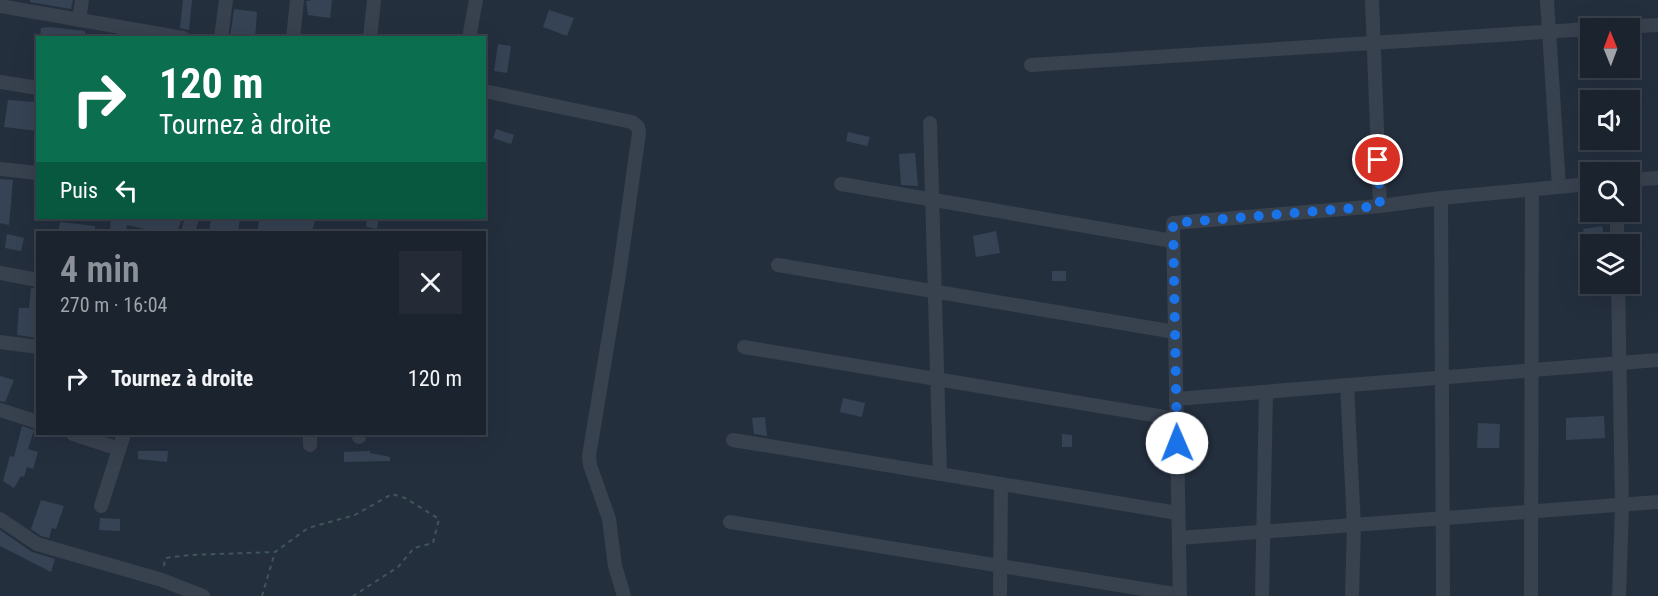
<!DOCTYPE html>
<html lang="fr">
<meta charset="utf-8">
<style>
:root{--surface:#1b232e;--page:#242b36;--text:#f1f3f6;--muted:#a0a4aa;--line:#39404a;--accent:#8c9099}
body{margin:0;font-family:"Roboto Condensed",sans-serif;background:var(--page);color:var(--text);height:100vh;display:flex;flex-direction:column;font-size:22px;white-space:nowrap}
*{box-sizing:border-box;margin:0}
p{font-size:20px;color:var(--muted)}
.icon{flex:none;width:33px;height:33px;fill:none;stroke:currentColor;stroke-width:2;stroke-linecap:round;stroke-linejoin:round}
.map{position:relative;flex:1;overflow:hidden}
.details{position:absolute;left:36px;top:231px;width:450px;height:204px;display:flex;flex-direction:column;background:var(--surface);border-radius:0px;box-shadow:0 6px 24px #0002,0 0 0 2px var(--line)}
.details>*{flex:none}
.banner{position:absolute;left:36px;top:36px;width:450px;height:183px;border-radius:0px;box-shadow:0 6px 24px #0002,0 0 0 2px var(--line);background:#0b6e4f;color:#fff;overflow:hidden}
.needle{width:39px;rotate:359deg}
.buttons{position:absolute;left:1580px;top:18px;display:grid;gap:12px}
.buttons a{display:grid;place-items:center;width:60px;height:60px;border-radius:0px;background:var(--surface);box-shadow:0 6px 24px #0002,0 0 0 2px var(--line);font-size:30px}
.pin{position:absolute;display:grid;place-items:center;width:51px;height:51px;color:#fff;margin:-26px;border:3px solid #fff;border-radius:50%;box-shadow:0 2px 6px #0007}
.me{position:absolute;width:66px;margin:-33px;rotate:359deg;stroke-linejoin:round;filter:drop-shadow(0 0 4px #0008)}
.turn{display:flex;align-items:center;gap:21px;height:126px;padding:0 24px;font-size:27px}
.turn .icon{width:78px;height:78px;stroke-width:2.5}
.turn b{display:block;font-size:42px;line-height:51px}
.then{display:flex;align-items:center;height:57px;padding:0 24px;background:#0003;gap:12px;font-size:22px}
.round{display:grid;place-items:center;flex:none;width:63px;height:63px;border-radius:0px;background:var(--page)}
.overview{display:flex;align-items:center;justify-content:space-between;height:102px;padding:0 24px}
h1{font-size:36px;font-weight:600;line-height:45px;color:var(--accent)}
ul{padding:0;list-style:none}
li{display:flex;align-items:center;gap:18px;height:90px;padding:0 24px}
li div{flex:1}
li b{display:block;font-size:22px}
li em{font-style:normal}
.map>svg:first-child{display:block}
</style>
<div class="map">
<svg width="1658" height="596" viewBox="0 0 1658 596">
<rect width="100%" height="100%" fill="#242f3e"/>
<!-- building -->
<g fill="#364354">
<polygon points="30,0 73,0 71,9 30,2"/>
<polygon points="183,0 192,0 189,30 180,28"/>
<polygon points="312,0 332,0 330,18 308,15 306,1"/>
<polygon points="234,9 257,12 255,38 230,38"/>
<polygon points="549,10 574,18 567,36 543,27"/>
<polygon points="49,27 85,31 85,38 40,38 41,28"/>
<polygon points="498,44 511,46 507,73 494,71"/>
<polygon points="8,100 35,102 34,108 38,108 38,131 4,127"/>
<polygon points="496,129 514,135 511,144 493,138"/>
<polygon points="848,132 870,137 867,146 846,141"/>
<polygon points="915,153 918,186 901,185 899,154"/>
<polygon points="0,179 13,180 9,225 0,223"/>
<polygon points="111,218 182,218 177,232 159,232 127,225 126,232 110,232"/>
<polygon points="211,218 240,218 238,232 209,232"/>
<polygon points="260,218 301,218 315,220 312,232 257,232"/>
<polygon points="367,218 379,218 377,229 366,227"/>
<polygon points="60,222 95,226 95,232 58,232"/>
<polygon points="1602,226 1604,235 1585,238 1583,229"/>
<polygon points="996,231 1000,253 976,257 973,236"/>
<polygon points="7,234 24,238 21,251 5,248"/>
<rect x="1052" y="271" width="14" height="10"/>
<polygon points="31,288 38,289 38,338 17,335 19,308 29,308"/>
<polygon points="0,376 14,380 5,402 0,401"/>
<polygon points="843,398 865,403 862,417 840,412"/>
<polygon points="1604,416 1605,438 1566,440 1566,418"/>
<polygon points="765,417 767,436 754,434 752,418"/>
<polygon points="1478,423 1500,424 1499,448 1477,448"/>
<polygon points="22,426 34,430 28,449 38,452 33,469 27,467 24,477 21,476 14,488 3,481 10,456 14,457"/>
<polygon points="1062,434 1072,435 1072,447 1062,447"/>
<polygon points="138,451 168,451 167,462 138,459"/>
<polygon points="370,451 370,453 390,457 390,461 344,462 344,452"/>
<polygon points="41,500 64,506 56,529 52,528 49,538 41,536 31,529"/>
<polygon points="100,518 120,519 120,531 99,530"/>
<polygon points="0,530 32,552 55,559 51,572 0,546"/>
</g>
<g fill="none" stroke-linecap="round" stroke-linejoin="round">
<!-- path -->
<g stroke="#3f5557" stroke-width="2" stroke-dasharray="4.5 4.5" stroke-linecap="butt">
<polyline points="164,566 165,558 190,555 275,552 308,528 355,515 392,494 405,498 439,519 433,543 414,548 398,567 353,596"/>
<polyline points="262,596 275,552"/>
</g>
<!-- minor -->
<g stroke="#38414e" stroke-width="14">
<polyline points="1372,0 1380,206"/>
<polyline points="1547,0 1559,187"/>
<polyline points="0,6 183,38"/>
<polyline points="79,20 82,0"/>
<polyline points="1604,28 1658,25"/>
<polyline points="221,38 226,0"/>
<polyline points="293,38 297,0"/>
<polyline points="370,38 374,0"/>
<polyline points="469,38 476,0"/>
<polyline points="1031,65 1590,29"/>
<polyline points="0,82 38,88"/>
<polyline points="484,91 632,122 638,127 639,133 619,275 589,456 590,465 609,519 615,566 624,596"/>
<polyline points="930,123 940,474"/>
<polyline points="0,169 38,173"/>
<polyline points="1629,180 1658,178"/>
<polyline points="841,184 1173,241"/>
<polyline points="1441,198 1443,596"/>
<polyline points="1617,212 1617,244"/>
<polyline points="188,232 192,218"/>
<polyline points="778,265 1175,332"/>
<polyline points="0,273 38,280"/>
<polyline points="1618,284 1622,506 1619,596"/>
<polyline points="0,342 38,347"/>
<polyline points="744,347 1177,419"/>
<polyline points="1347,385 1354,526 1352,596"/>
<polyline points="1176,399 1658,360"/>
<polyline points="0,410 38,422"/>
<polyline points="73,434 119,449"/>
<polyline points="359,434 359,437"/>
<polyline points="733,440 1178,513"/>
<polyline points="310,445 310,434"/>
<polyline points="101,506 124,434"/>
<polyline points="0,519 37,544 162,580 203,596"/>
<polyline points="730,522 1180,595"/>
<polyline points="1179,538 1658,502"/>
<polyline points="1000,596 1001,484"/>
<polyline points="1180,596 1173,223 1380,206 1441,198 1590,184"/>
<polyline points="1262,596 1266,392"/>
<polyline points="1531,596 1532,190"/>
</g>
</g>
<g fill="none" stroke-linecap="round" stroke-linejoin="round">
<!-- route -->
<polyline stroke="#1a73e8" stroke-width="10" stroke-dasharray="0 18" points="1177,443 1173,223 1380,206 1378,160"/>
</g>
</svg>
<div class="buttons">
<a><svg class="needle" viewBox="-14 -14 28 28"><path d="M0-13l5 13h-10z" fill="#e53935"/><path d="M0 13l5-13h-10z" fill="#a0a4aa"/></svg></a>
<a><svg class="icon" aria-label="sound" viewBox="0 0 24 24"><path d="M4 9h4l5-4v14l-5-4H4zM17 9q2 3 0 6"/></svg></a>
<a><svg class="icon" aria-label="search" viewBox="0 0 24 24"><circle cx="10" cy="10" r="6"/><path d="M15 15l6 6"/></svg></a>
<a><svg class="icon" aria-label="layers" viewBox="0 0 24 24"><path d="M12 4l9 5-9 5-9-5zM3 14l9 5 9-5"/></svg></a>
</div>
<div class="pin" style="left:1378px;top:160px;background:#d93025"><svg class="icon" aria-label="arrive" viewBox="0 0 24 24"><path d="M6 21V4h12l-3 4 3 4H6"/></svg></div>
<svg class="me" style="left:1177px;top:443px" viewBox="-20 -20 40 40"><circle r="19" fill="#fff"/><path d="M0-13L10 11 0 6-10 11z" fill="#1a73e8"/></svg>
<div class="banner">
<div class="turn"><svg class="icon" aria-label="right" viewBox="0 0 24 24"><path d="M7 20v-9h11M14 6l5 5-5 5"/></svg><div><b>120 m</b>Tournez à droite</div></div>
<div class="then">Puis<svg class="icon" aria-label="left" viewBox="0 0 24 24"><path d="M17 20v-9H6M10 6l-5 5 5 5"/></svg></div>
</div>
<section class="details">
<div class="overview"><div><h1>4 min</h1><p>270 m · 16:04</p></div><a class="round"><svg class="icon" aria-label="close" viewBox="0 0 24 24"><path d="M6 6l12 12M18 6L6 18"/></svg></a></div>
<ul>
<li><svg class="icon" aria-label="right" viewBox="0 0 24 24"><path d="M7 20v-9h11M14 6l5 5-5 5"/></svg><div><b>Tournez à droite</b></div><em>120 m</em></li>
</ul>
</section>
</div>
